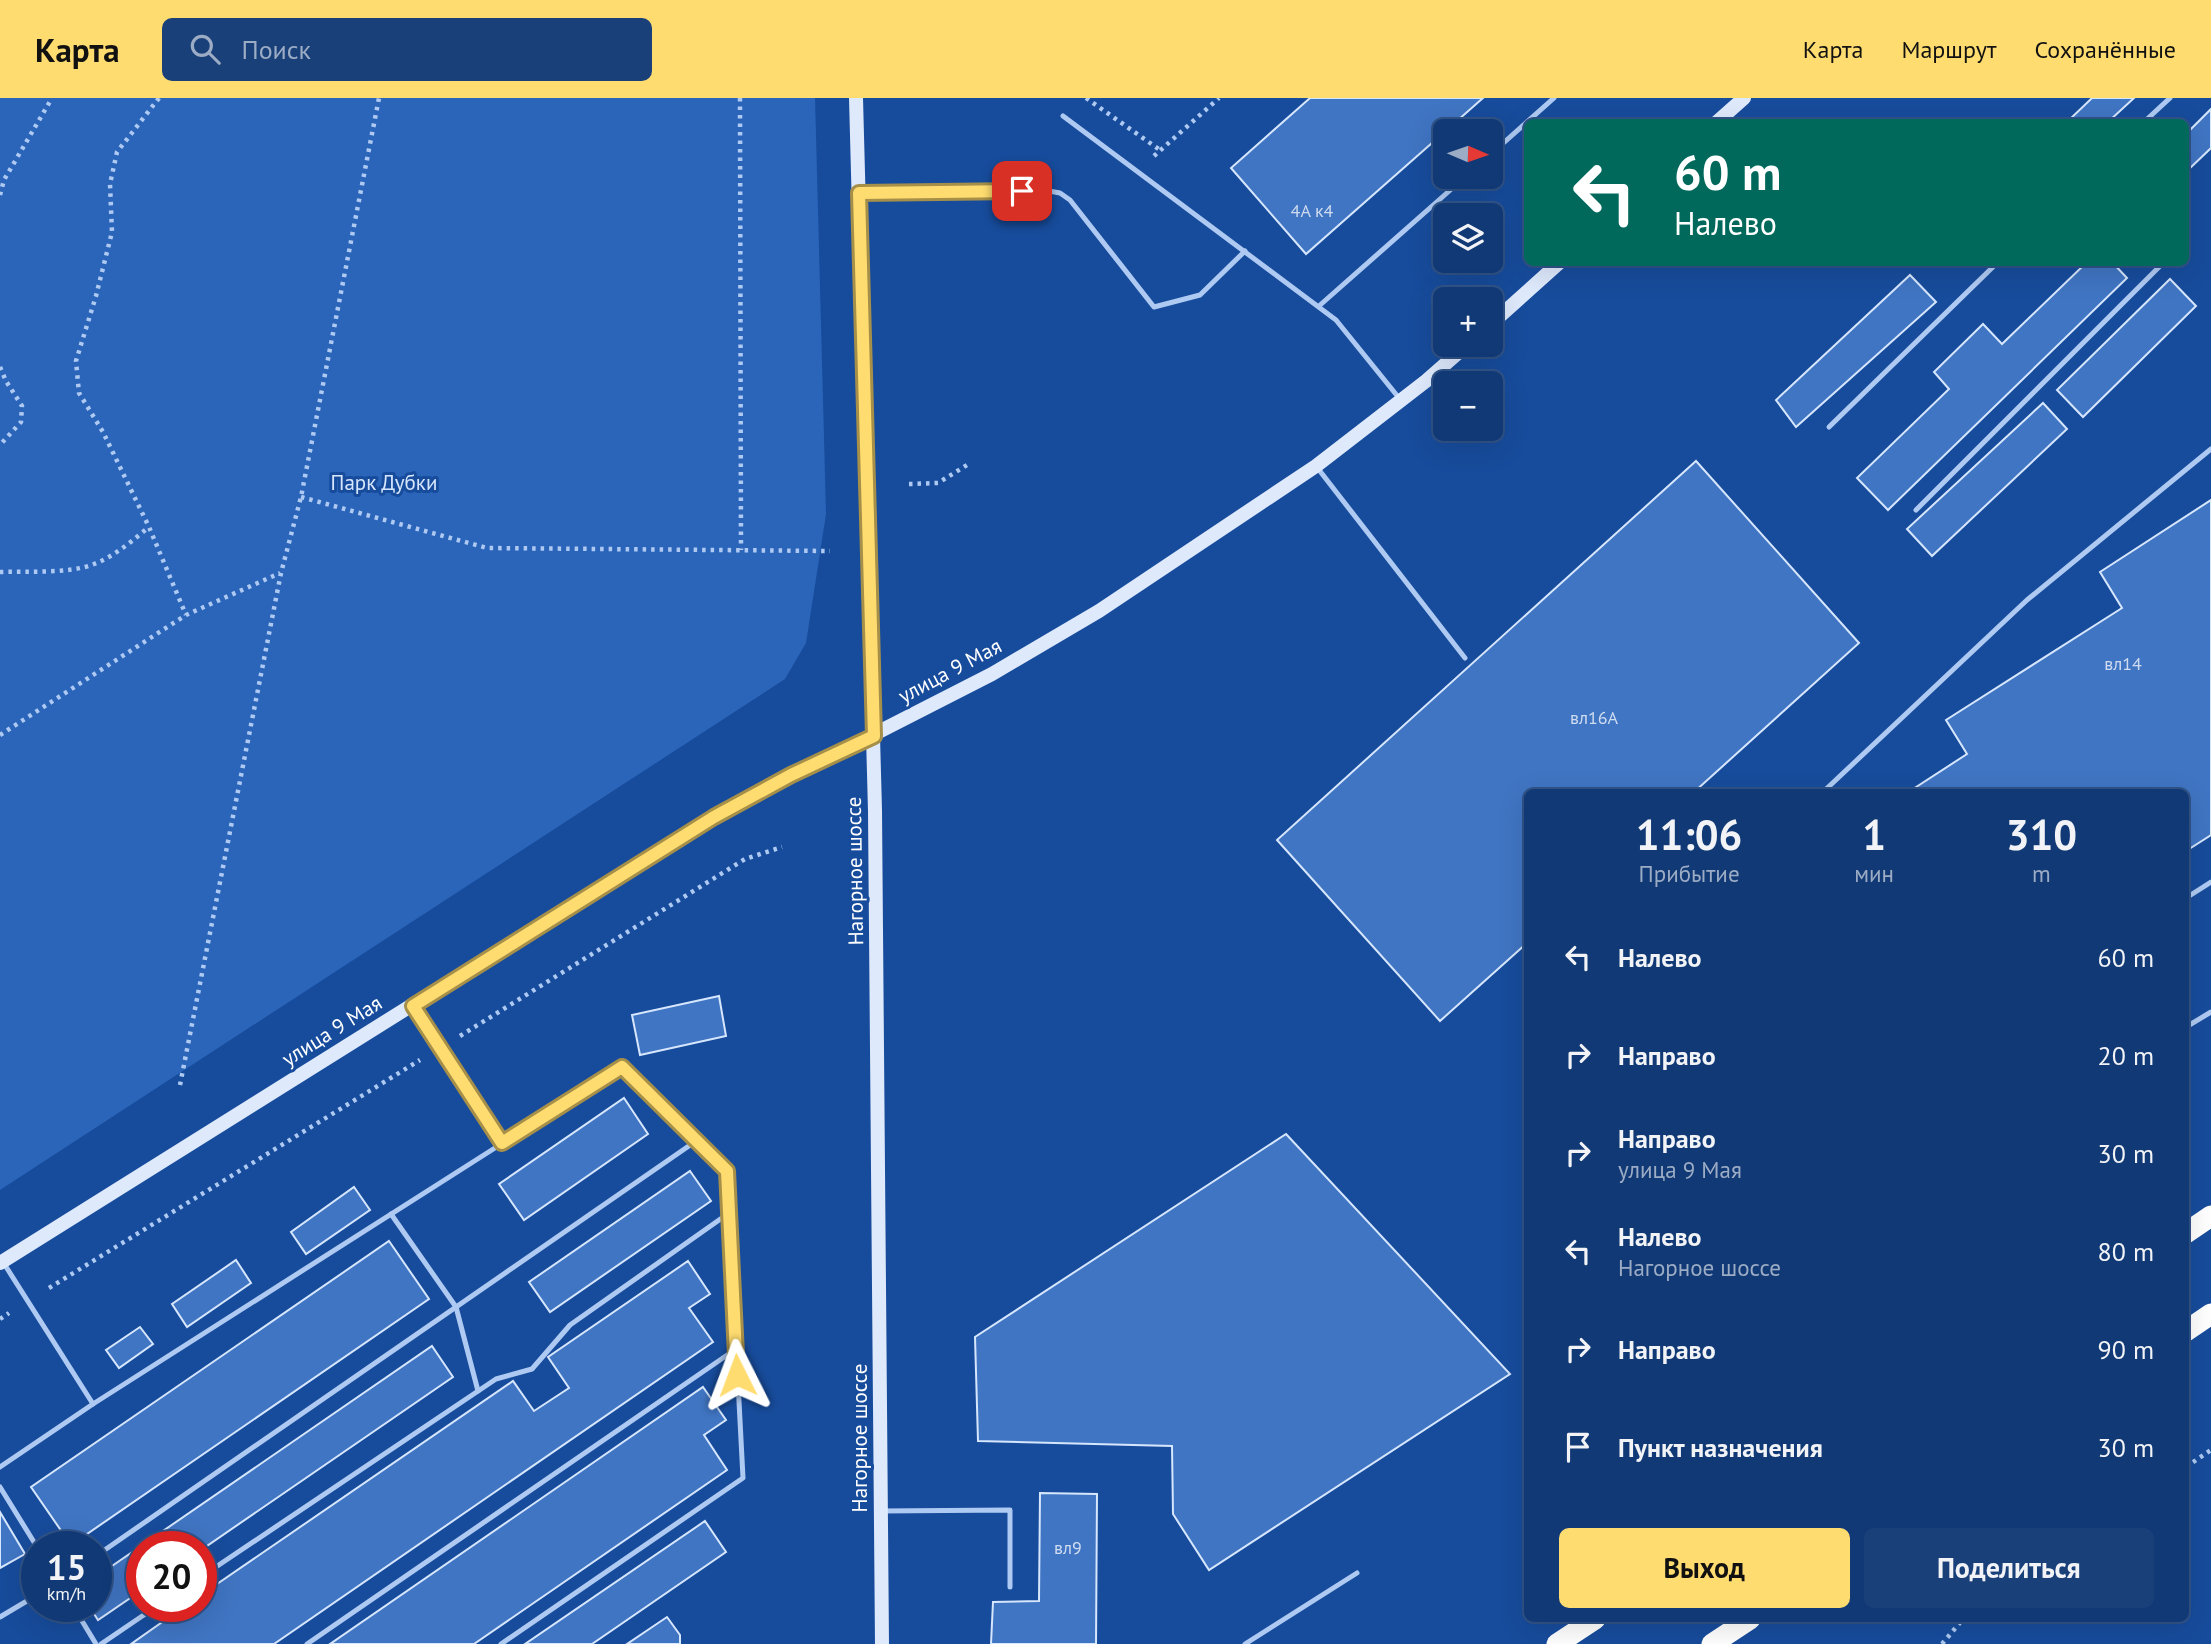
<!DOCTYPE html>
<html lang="ru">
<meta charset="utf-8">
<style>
:root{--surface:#113975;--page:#1a407a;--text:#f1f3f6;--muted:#9cacc5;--line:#305387;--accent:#ffdc70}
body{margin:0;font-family:"PT Sans",sans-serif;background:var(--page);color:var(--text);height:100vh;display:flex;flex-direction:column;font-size:26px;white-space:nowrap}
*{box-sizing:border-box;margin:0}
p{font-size:23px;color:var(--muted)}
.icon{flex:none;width:38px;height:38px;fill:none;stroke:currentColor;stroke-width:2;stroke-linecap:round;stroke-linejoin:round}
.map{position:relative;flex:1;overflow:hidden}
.drawer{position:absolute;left:1524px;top:691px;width:665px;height:833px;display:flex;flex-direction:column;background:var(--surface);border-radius:10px;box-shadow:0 7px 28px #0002,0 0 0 2px var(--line)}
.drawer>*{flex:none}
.hud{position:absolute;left:1524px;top:21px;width:665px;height:147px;border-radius:10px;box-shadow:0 7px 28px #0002,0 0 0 2px var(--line);background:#00695c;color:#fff;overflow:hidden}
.needle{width:46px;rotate:92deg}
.tools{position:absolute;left:1433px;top:21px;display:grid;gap:14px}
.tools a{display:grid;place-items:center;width:70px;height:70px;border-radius:10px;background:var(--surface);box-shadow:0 7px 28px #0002,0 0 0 2px var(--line);font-size:35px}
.speed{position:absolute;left:21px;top:1433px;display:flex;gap:14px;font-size:35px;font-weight:700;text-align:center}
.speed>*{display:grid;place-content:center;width:91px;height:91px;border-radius:50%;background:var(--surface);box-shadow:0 7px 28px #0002,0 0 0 2px var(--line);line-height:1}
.speed small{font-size:18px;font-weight:400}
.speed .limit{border:10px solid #d22;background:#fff;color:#111}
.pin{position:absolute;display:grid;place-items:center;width:60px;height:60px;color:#fff;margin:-30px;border-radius:14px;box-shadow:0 4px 10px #0006}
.me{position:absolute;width:77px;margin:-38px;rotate:357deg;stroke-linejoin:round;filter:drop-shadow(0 0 5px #0008)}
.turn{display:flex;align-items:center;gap:24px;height:147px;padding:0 35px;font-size:32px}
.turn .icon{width:91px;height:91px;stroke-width:2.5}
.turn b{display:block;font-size:49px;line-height:60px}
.eta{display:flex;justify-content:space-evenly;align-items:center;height:119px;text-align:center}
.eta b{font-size:42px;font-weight:800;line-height:49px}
.primary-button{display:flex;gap:14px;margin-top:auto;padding:14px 35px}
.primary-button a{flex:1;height:80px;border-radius:10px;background:var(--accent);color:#111;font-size:28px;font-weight:800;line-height:80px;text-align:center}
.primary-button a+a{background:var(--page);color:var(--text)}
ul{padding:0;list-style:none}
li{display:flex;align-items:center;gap:21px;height:98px;padding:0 35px}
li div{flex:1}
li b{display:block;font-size:26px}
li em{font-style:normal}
header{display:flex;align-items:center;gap:42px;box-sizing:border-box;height:98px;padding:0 35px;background:var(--accent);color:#111}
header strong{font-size:33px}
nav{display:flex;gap:38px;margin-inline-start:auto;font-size:24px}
.search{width:490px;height:63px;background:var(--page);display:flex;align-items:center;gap:18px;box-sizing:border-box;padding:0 24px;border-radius:10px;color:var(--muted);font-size:26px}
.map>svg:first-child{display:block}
</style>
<header>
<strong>Карта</strong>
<div class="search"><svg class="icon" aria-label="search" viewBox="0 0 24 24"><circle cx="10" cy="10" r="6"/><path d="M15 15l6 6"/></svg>Поиск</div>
<nav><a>Карта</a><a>Маршрут</a><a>Сохранённые</a></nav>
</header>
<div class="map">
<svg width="2211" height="1546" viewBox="0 0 2211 1546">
<rect width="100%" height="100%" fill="#174c9c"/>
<!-- green -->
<polygon fill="#2b65ba" points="0,0 815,0 826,416 806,545 785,581 0,1092"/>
<!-- building -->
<g fill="#4075c3" stroke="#d6e6fc" stroke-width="2">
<polygon points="1310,0 1483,0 1306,156 1231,70"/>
<polygon points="2092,0 2134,0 2108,24 2067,24"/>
<polygon points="2211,11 2211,50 2186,74 2186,36"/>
<polygon points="2087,164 2112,164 2127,180 1888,412 1857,380 1949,291 1934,274 1983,226 2002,246"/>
<polygon points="1910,177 1936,204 1796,329 1776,302"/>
<polygon points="2170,181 2196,208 2083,319 2057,292"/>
<polygon points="2043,305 2067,331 1932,458 1907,431"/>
<polygon points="1696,363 1859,545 1693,695 1528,695 1528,844 1440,923 1277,742"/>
<polygon points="2211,402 2211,737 2186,753 2186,695 1907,695 1967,656 1946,622 2122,510 2100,474"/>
<polygon points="719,898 726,938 640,957 632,917"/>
<polygon points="624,1000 648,1036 524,1122 499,1086"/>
<polygon points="1286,1036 1510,1276 1209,1472 1173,1416 1172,1348 978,1343 975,1239"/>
<polygon points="690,1073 711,1103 550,1214 529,1184"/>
<polygon points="354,1089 370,1112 306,1156 291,1134"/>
<polygon points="389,1143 429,1201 71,1447 31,1389"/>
<polygon points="236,1162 251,1185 187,1229 172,1206"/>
<polygon points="688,1163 710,1196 689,1210 713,1244 274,1546 131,1546 185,1508 201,1508 201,1497 513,1283 534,1313 569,1290 548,1259"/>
<polygon points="140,1229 153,1246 119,1270 106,1252"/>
<polygon points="432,1248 453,1279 201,1452 201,1449 142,1449 142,1492 98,1522 89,1508 96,1508 96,1479"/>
<polygon points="703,1289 726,1322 704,1337 727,1372 474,1546 330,1546"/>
<polygon points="1040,1395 1097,1396 1096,1546 991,1546 993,1504 1039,1503"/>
<polygon points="0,1414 25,1456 0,1470"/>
<polygon points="705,1423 726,1454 592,1546 525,1546"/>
<polygon points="667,1519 680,1537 680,1546 627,1546"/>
</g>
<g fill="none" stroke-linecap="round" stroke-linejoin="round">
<!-- path -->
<g stroke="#afcaf2" stroke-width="4.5" stroke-dasharray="3.5 5" stroke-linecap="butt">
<polyline points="159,0 117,54 110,86 112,134 96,198 76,263 79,295 103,334 149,429 186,517"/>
<polyline points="740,0 741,452"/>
<polyline points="1086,0 1160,52"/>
<polyline points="1154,58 1219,0"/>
<polyline points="0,97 4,82 52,0"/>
<polyline points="0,269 6,283 22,308 21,324 0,347"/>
<polyline points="909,386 938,385 967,367"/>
<polyline points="301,399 487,450 830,453"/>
<path d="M0 474C27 473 70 476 94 466 115 458 132 443 149 429"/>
<polyline points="0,637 186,517 280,475"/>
<polyline points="460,938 745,761 782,749"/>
<polyline points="180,987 281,475 301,399 379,0"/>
<polyline points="49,1190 420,962"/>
<polyline points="0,1221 9,1215"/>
<polyline points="2186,1369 2211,1352"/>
<polyline points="1942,1546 1963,1521"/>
</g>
<!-- lane -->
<g stroke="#afcaf2" stroke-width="5">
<polyline points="1063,18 1336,222 1399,300"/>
<polyline points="2144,24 2170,0"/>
<polyline points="1491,56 1554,0"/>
<polyline points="860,95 1049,93 1060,95 1070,102 1154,209 1200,197 1245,153"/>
<polyline points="1319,208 1465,79"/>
<polyline points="1829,329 1998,164"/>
<polyline points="1316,368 1465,560"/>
<polyline points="1916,412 2159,169 2154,164"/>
<polyline points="1822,695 2027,502 2211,351"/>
<polyline points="2186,800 2211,784"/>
<polyline points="413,908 502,1045"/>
<polyline points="2186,929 2211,914"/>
<polyline points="391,1116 456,1209 478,1293"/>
<polyline points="3,1164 93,1306"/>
<polyline points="0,1369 93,1306 622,969 727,1073 743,1380 501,1546"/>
<polyline points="0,1389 37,1449"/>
<polyline points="881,1413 1010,1412 1010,1489"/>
<polyline points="96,1458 696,1043"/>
<polyline points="201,1479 496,1281 532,1271 570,1227 729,1115"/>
<polyline points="73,1508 96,1546"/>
<polyline points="0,1519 37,1497"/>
<polyline points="101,1546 157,1508"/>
<polyline points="307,1546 736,1251"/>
<polyline points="1245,1546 1357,1475"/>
</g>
<!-- secondary -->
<g stroke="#dee9fc" stroke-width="14">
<polyline points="856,0 875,713 882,1546"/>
<polyline points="1717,24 1744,0"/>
<polyline points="1491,226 1560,164"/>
<polyline points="0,1165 714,718 992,576 1099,513 1316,368 1426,283 1467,247"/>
</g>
<!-- highway -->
<g stroke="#fff" stroke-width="21">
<polyline points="2186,1135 2211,1118"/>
<polyline points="2186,1233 2211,1216"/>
<polyline points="1557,1546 1595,1521"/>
<polyline points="1712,1546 1750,1521"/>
</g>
</g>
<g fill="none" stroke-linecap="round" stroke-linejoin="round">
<defs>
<polyline id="route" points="737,1277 727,1073 622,969 502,1045 413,908 714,719 791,677 874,638 859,95 1022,93"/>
</defs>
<!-- route casing -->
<use href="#route" stroke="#a68f49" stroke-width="18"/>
<!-- route -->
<use href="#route" stroke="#ffdc70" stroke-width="12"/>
</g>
<g text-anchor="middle" stroke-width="6" stroke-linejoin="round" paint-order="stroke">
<!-- number labels -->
<g font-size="18" fill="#cfdcf0">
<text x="1312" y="119">4А к4</text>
<text x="2123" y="572">вл14</text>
<text x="1594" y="626">вл16A</text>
<text x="1068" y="1456">вл9</text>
</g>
<!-- park labels -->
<g font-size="21" fill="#d6e6fc" stroke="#174c9c">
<text x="384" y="392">Парк Дубки</text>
</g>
<!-- street labels -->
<g font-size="21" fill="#fff" stroke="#174c9c">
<text transform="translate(950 573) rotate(-28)" y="7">улица 9 Мая</text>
<text transform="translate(855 773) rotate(-91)" y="7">Нагорное шоссе</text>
<text transform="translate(332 933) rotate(-32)" y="7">улица 9 Мая</text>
<text transform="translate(860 1340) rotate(-90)" y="7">Нагорное шоссе</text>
</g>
</g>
</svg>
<div class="tools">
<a><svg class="needle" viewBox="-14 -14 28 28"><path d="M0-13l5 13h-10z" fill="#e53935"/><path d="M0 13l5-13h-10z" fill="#9cacc5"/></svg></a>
<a><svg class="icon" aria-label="layers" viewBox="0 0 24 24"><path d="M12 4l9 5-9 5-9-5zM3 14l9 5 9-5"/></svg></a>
<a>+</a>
<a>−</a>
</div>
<div class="speed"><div>15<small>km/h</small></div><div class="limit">20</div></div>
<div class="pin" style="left:1022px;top:93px;background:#d93025"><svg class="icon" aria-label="arrive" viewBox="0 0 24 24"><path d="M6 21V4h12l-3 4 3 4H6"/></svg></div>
<svg class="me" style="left:737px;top:1277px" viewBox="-20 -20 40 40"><path d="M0-17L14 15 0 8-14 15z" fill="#ffdc70" stroke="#fff" stroke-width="4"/></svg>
<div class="hud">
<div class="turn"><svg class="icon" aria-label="left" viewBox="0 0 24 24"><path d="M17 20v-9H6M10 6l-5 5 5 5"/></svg><div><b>60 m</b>Налево</div></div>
</div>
<section class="drawer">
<div class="eta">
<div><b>11:06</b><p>Прибытие</p></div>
<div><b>1</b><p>мин</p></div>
<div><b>310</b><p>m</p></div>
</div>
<ul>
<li><svg class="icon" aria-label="left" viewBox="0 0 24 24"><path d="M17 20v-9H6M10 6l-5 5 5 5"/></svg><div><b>Налево</b></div><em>60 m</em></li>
<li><svg class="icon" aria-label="right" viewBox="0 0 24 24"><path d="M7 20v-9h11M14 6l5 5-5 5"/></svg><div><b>Направо</b></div><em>20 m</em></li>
<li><svg class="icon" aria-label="right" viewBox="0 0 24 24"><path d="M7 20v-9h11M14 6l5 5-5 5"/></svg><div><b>Направо</b><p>улица 9 Мая</p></div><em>30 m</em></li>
<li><svg class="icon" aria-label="left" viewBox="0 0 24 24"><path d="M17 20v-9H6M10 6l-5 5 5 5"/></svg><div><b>Налево</b><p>Нагорное шоссе</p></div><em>80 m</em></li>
<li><svg class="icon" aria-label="right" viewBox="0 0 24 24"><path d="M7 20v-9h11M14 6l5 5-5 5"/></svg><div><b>Направо</b></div><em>90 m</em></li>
<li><svg class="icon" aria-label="arrive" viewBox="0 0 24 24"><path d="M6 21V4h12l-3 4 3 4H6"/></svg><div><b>Пункт назначения</b></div><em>30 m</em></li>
</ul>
<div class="primary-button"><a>Выход</a><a>Поделиться</a></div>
</section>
</div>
